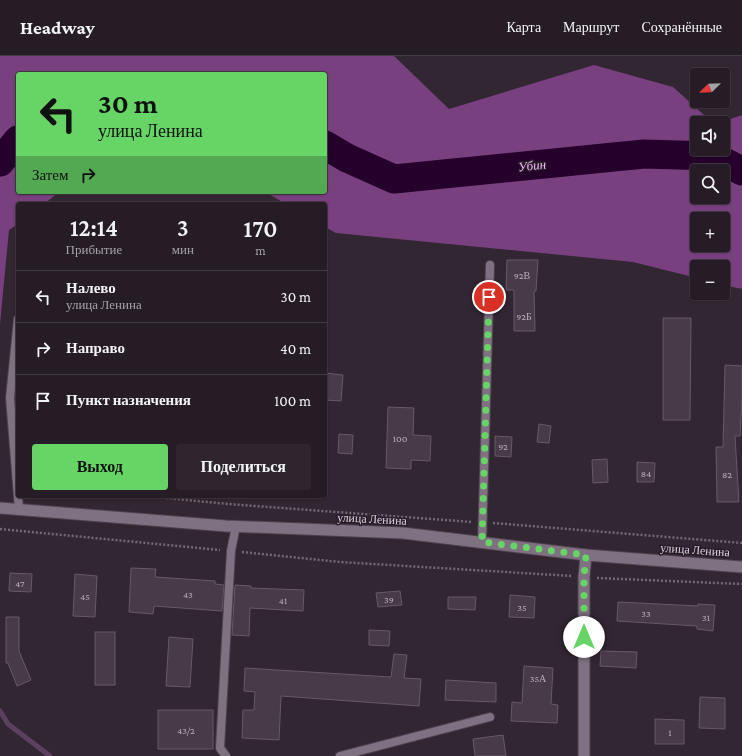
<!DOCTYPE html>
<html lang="ru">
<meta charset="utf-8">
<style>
:root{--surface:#261c26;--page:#2e252e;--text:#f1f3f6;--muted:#a4a1a7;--line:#423a43;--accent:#67d466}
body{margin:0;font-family:"Crimson Pro",serif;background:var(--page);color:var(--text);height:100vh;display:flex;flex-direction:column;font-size:15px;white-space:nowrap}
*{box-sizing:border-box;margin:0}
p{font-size:13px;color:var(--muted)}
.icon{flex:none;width:22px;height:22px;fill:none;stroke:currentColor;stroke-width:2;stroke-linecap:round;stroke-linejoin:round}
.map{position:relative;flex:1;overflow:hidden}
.drawer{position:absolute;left:16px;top:146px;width:311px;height:296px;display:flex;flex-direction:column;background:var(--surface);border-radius:4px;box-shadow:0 1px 3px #0004,0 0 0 1px var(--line)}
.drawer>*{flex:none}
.top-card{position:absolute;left:16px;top:16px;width:311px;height:122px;border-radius:4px;box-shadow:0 1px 3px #0004,0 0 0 1px var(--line);background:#67d466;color:#111;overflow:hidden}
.needle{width:26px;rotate:247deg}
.buttons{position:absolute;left:690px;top:12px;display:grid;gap:8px}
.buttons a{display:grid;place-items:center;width:40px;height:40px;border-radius:4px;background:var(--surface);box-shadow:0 1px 3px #0004,0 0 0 1px var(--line);font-size:20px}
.pin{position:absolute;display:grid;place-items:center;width:34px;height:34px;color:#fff;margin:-17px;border:2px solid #fff;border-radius:50%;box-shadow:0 1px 4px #0007}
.me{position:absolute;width:44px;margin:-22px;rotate:0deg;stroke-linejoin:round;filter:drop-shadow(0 0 3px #0008)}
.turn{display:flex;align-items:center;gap:14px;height:84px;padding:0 16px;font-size:18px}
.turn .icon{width:52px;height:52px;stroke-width:2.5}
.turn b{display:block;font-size:28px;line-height:34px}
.then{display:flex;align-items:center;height:38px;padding:0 16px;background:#0003;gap:8px;font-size:15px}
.eta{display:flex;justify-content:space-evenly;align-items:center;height:68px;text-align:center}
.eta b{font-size:24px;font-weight:600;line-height:28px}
.cta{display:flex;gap:8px;margin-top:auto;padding:8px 16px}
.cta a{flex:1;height:46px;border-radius:4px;background:var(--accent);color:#111;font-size:16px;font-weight:600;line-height:46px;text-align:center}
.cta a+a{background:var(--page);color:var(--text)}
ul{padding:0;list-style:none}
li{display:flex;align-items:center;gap:12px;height:52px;padding:0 16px;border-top:1px solid var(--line)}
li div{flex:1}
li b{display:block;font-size:15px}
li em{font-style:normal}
header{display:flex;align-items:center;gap:24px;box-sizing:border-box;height:56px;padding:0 20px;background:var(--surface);border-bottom:1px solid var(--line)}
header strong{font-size:19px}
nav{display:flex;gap:22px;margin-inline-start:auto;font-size:14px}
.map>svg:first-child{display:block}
</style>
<header>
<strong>Headway</strong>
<nav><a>Карта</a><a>Маршрут</a><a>Сохранённые</a></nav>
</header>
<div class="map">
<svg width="742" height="700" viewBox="0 0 742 700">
<rect width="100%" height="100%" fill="#322633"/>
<!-- forest -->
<path fill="#78407e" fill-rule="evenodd" d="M0 0H394L449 53 594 9 673 31 713 67H697V93H723V67H719L742 59V233L723 229V211H697V222L633 206 336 177 325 171V148H286L265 136H325V18H18V136H59L44 148H18V168L9 174 0 268ZM697 115H723V141H697ZM697 163H723V189H697Z"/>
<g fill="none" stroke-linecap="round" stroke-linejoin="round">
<!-- stream -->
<polyline stroke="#5c4060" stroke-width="5" points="0,655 8,668 50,700"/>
<!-- river -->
<g stroke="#25002a" stroke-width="29">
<polyline points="325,89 347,102 394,123 644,98 712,100 742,115"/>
<polyline points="0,106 18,84"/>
</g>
</g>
<!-- building -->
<g fill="#483a49" stroke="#675968">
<polygon points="507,204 538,204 536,235 534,235 535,275 514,275 514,234 506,234"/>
<polygon points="663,262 691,262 690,364 663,364"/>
<polygon points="725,309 742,310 742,342 740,380 735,380 739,446 717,446 716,391 723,391"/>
<polygon points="325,317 343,319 341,345 325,344"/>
<polygon points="388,351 414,352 413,379 431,380 430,405 411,404 411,413 386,412"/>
<polygon points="539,368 551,370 549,387 537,386"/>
<polygon points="339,378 353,379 352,398 338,397"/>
<polygon points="495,380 512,381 511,401 495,400"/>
<polygon points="607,403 608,426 593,427 592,404"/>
<polygon points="637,406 655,407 654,426 637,426"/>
<polygon points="131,512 156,513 155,521 215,525 215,528 224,529 222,555 154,550 153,558 129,556"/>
<polygon points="10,517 32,518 31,536 9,535"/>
<polygon points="75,518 97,520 95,561 73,560"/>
<polygon points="235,529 251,530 251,532 304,534 303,555 250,552 249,580 232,579"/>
<polygon points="400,535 402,549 378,551 376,537"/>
<polygon points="510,539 535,541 534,562 509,561"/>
<polygon points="448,541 476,541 475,554 448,553"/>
<polygon points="618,546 698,550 698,548 715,549 713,575 697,573 697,570 617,565"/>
<polygon points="6,561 19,561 19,595 31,624 17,630 8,607 6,607"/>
<polygon points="369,574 390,575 389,590 369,589"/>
<rect x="95" y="576" width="20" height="53"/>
<polygon points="169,581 193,583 190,631 166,630"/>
<polygon points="601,595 637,596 636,612 600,610"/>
<polygon points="394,598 407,599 404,622 421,623 419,650 281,640 279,684 242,682 243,654 254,654 255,636 244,635 245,612 391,621"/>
<polygon points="524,610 553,612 551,648 558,649 557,667 511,665 512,646 522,647"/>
<polygon points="446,624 496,627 496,646 445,644"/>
<polygon points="700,641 725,642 725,673 699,672"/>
<rect x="158" y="654" width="55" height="39"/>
<polygon points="655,663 684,664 684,688 655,688"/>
<polygon points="503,679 506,700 475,700 473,683"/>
</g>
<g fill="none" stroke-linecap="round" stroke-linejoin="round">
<defs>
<g id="service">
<polyline points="18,263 10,342 19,453"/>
<polyline points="482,486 490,209"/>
<polyline points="226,700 220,692 231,495 236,470"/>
<polyline points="340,700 490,661"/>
</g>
<polyline id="minor" points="584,700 584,521 586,499"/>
<polyline id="tertiary" points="0,452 226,470 403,477 586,499 742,511"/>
</defs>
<!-- service casing -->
<use href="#service" stroke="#4d424e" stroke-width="10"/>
<!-- minor casing -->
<use href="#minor" stroke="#4d424e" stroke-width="13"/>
<!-- tertiary casing -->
<use href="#tertiary" stroke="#4d424e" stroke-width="13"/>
<!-- path -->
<g stroke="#736974" stroke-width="2.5" stroke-dasharray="2 2" stroke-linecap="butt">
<polyline points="146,440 228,448 472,466"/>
<polyline points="493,467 742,487"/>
<polyline points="0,473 220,494"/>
<polyline points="242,496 340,506 572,520"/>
<polyline points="597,522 742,528"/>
</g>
<!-- service -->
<use href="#service" stroke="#7f7181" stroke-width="8"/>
<!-- minor -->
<use href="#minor" stroke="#7f7181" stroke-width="11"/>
<!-- tertiary -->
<use href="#tertiary" stroke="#7f7181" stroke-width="11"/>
</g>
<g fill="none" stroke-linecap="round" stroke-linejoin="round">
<!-- route -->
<polyline stroke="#67d466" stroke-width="7" stroke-dasharray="0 12.6" points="489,241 482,486 586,499 584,521 584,581"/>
</g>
<g text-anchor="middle" stroke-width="3" stroke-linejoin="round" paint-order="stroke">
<!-- number labels -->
<g font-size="10" fill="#b8aeb9">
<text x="522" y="223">92В</text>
<text x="524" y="264">92Б</text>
<text x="400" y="386">100</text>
<text x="503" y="394">92</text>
<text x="646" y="421">84</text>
<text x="727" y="422">82</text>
<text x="20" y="531">47</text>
<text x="188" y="542">43</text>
<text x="85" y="544">45</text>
<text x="389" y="547">39</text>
<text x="283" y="548">41</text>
<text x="522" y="555">35</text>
<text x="646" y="561">33</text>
<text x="706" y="565">31</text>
<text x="538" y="626">35А</text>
<text x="186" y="678">43/2</text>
<text x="670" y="680">1</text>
</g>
<!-- street labels -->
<g font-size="12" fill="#ddd5de" stroke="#281c29">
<text transform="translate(372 463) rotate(3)" y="4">улица Ленина</text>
<text transform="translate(695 494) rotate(4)" y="4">улица Ленина</text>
</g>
<!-- water labels -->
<g font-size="13" font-style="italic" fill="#f8b8fe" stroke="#281c29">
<text transform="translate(532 109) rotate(-6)" y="5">Убин</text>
</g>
</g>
</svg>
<div class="buttons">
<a><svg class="needle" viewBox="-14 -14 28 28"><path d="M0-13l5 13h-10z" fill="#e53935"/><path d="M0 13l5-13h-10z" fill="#a4a1a7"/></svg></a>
<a><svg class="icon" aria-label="sound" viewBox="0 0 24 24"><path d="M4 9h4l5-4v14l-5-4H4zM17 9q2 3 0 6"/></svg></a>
<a><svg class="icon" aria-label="search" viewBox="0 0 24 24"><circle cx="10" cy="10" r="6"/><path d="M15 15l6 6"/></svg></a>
<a>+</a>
<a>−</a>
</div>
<div class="pin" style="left:489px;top:241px;background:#d93025"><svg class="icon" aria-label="arrive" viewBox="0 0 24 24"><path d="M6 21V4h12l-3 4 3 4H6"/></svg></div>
<svg class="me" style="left:584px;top:581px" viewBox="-20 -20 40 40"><circle r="19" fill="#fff"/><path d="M0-13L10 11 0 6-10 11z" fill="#67d466"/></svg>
<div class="top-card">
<div class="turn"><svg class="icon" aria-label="left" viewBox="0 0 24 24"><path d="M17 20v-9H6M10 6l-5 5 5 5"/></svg><div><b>30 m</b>улица Ленина</div></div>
<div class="then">Затем<svg class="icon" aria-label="right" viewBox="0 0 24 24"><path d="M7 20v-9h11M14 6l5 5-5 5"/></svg></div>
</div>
<section class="drawer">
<div class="eta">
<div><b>12:14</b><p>Прибытие</p></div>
<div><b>3</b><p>мин</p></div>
<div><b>170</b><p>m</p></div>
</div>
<ul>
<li><svg class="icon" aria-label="left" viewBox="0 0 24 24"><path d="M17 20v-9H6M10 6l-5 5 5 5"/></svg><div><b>Налево</b><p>улица Ленина</p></div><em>30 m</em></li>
<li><svg class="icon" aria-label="right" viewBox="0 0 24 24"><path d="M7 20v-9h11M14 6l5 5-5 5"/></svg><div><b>Направо</b></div><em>40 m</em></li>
<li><svg class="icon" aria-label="arrive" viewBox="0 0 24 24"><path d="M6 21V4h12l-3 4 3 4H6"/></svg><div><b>Пункт назначения</b></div><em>100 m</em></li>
</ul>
<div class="cta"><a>Выход</a><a>Поделиться</a></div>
</section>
</div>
